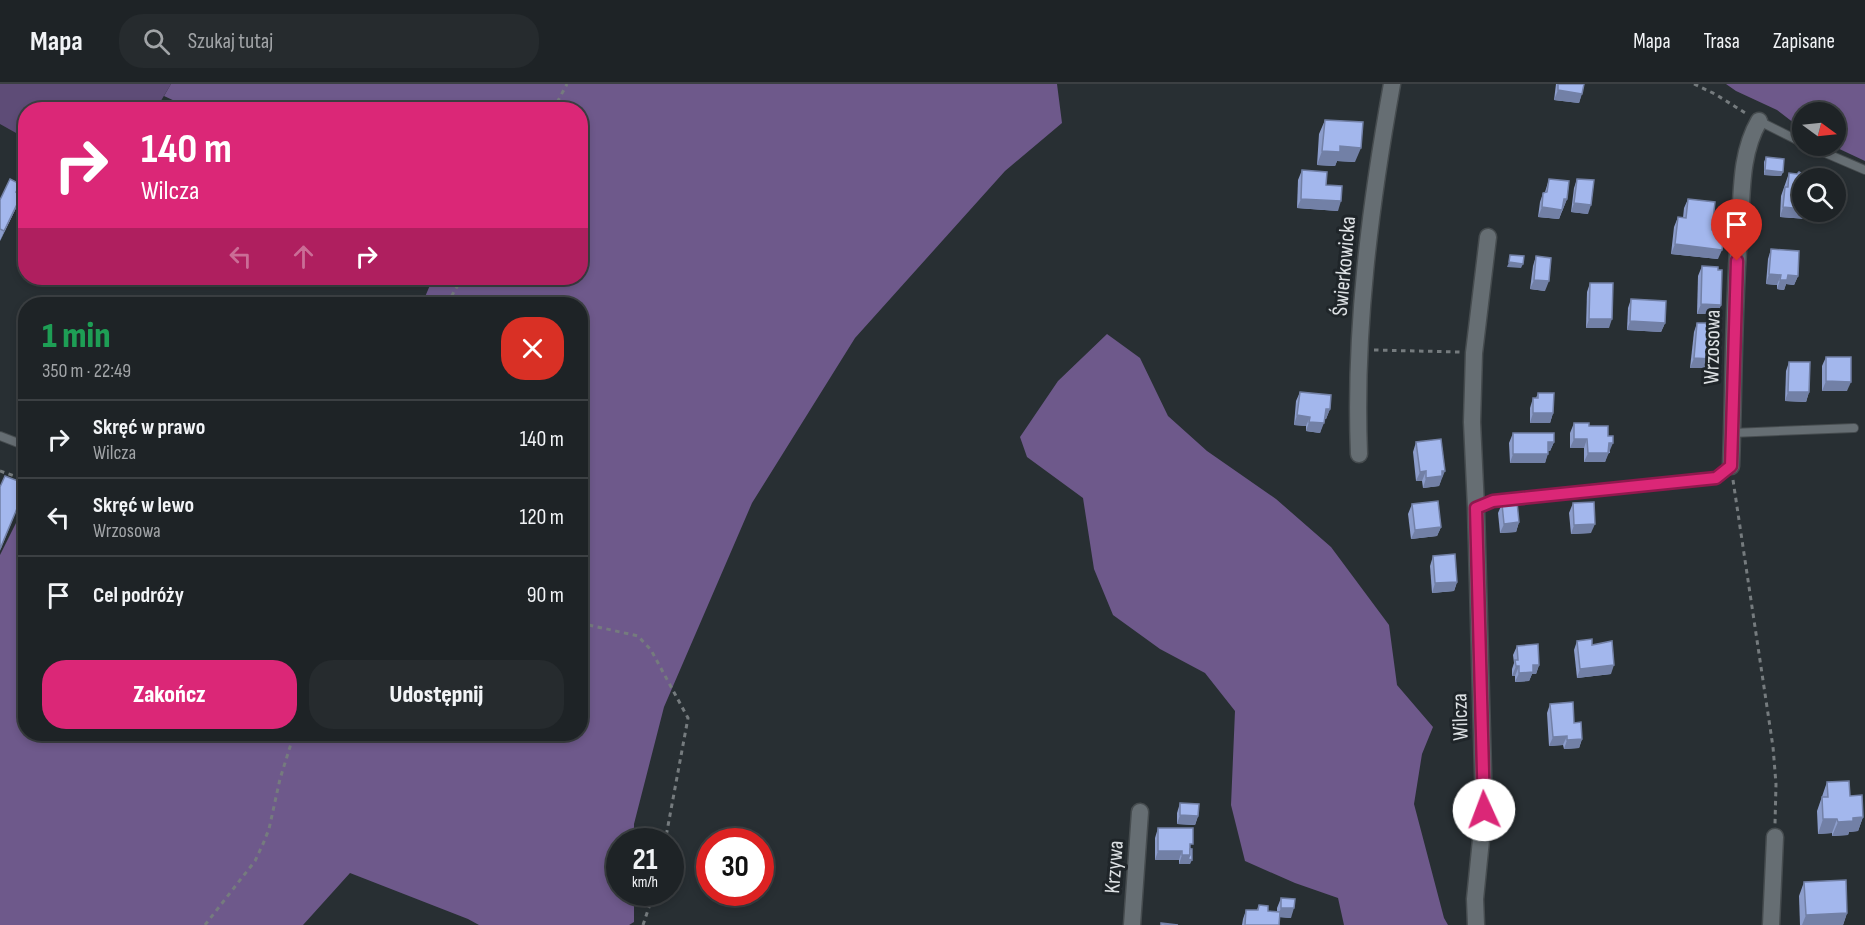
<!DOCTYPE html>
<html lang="pl">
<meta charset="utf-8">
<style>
:root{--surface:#1e2326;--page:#262b2e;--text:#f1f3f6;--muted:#a1a4a7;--line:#3c4043;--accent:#db2777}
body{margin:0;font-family:"Sofia Sans Condensed",sans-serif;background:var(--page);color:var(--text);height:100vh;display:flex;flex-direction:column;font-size:22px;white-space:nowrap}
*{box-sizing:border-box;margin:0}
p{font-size:20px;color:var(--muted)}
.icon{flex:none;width:33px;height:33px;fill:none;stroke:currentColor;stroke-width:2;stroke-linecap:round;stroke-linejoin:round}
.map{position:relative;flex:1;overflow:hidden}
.side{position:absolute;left:18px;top:213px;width:570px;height:444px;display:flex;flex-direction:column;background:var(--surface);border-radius:24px;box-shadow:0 3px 9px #0003,0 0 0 2px var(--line)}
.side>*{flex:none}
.top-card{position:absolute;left:18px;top:18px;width:570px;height:183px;border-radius:24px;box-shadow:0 3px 9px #0003,0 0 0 2px var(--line);background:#db2777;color:#fff;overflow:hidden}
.needle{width:39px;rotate:105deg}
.fabs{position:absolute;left:1792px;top:18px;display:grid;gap:12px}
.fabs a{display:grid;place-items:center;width:54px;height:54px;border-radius:50%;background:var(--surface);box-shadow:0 3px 9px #0003,0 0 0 2px var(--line);font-size:30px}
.speed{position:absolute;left:606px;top:744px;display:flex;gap:12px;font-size:30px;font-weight:700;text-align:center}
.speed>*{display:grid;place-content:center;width:78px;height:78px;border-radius:50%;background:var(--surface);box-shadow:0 3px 9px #0003,0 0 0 2px var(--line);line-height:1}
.speed small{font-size:15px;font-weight:400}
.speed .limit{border:9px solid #d22;background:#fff;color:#111}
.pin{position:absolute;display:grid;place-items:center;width:51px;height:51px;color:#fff;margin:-62px -26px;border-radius:50% 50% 50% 0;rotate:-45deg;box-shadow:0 0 6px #0007}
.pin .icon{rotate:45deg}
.me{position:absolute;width:66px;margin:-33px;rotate:358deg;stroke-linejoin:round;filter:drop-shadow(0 0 4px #0008)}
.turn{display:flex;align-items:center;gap:21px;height:126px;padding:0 24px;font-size:27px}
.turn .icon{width:78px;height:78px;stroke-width:2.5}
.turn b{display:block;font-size:42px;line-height:51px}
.lanes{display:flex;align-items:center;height:57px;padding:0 24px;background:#0003;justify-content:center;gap:30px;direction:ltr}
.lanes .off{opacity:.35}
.round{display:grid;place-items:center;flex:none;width:63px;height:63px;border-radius:24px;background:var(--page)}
.headline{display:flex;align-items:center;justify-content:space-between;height:102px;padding:0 24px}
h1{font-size:36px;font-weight:800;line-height:45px;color:#1e9e55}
.cta{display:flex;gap:12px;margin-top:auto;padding:12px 24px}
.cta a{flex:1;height:69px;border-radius:24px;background:var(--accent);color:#fff;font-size:24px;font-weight:800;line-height:69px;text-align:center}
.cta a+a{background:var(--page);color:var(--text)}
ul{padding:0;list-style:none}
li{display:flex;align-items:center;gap:18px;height:78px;padding:0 24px;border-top:2px solid var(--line)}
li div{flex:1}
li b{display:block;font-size:22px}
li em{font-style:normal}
header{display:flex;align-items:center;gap:36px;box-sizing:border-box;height:84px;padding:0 30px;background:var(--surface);border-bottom:2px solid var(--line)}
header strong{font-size:28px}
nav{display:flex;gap:33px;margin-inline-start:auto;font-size:21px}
.search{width:420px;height:54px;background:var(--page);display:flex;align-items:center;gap:15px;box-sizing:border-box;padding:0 21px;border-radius:24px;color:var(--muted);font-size:22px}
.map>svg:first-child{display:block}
</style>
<header>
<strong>Mapa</strong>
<div class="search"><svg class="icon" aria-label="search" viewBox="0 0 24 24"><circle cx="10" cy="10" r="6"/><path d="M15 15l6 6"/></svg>Szukaj tutaj</div>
<nav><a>Mapa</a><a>Trasa</a><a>Zapisane</a></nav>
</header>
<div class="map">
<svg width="1865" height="841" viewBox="0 0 1865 841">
<rect width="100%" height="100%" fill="#282f33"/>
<!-- green -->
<polygon fill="#5e4c77" points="0,0 171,0 156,25 26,26 25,54 0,40"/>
<!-- forest -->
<g fill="#6e598b">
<polygon points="171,0 1057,0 1062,39 1005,87 855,254 752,419 664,623 634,740 634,757 620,758 620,808 634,809 634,838 629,841 479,841 468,835 350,789 303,841 0,841 0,471 25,421 26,650 580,650 580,220 422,220 433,194 580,194 580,26 192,25 164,12"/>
<polygon points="1726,0 1865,0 1865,77 1833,62 1836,62 1836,28 1803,28 1803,46 1777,26 1736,7"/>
<polygon points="1107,250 1140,274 1168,332 1207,367 1276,415 1331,463 1389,541 1397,601 1433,643 1422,670 1414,720 1444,834 1448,841 1344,841 1338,814 1295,799 1245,777 1231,721 1235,627 1205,589 1160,565 1113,531 1094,485 1083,414 1027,373 1020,353 1058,297"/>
</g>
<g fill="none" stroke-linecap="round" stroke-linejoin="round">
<defs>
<g id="service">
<polyline points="1759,37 1803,59"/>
<polyline points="1809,62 1865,86"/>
<polyline points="1732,349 1854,344"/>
<polyline points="0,352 26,362"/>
<polyline points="1476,424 1493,417 1716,394 1731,382"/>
</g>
<g id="minor">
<path d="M1359 370C1354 246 1370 122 1392 0"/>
<path d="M1731 382C1734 301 1733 220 1740 139 1742 105 1741 68 1759 37"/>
<polyline points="1132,841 1140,728"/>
<polyline points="1476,841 1475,815 1484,726 1476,424 1472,338 1474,269 1488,153"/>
<polyline points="1771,841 1775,753"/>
</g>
</defs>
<!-- service casing -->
<use href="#service" stroke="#464c4f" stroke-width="10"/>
<!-- minor casing -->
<use href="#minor" stroke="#464c4f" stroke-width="19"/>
<!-- path -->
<g stroke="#757b7e" stroke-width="3" stroke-dasharray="4.5 4.5" stroke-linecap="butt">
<polyline points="1694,0 1715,10 1747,30"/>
<polyline points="553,26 567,0"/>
<polyline points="447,220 462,194"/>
<polyline points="1374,266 1460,268"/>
<polyline points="0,387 26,396"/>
<polyline points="1733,396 1773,663 1776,700 1775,740"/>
<polyline points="580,539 638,552 651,566 688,634 665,758"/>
<polyline points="205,841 255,777 263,760 269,745 280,695 294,650"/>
<polyline points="643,841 654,808"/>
</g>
<!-- service -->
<use href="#service" stroke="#666e73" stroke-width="8"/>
<!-- minor -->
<use href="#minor" stroke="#666e73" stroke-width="16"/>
</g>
<!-- wall -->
<g fill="#8c9dcc">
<polygon points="1556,0 1584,0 1579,19 1554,16"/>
<polygon points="1325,36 1355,78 1337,77 1335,82 1317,81 1319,50"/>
<polygon points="1766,73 1783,88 1781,92 1764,91 1764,78"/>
<polygon points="1302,86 1326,101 1338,127 1297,124 1298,96"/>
<polygon points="1789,89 1803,128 1810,128 1807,135 1780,133 1781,112"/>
<polygon points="1549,95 1567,115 1559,135 1538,133 1540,118 1543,109 1545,108"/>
<polygon points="1577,95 1588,130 1571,128 1574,104"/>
<polygon points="17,108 22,110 18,120 0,157 0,116"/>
<polygon points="1688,115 1712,146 1718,175 1671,170 1674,143 1678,133 1683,134 1684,124"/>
<polygon points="1771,165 1798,192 1794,201 1786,200 1784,206 1777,205 1777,201 1766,200 1768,175"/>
<polygon points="1536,172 1545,207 1530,205 1533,182"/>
<polygon points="1702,182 1721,221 1717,230 1697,230 1698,192"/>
<polygon points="1590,199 1609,244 1586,244 1587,208"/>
<polygon points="1631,215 1665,239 1661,248 1627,246 1628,224"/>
<polygon points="1697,239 1711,252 1709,284 1690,284 1694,248"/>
<polygon points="1826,273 1847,307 1822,307 1822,282"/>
<polygon points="1789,278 1809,308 1806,318 1785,317 1786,287"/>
<polygon points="1300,308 1330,325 1326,335 1324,335 1320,349 1306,347 1306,342 1294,341 1296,317"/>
<polygon points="1538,309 1553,329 1550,339 1530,339 1530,324 1533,314 1536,314"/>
<polygon points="1574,339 1589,342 1608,352 1610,369 1608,369 1605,378 1584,378 1584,364 1570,364 1570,349"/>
<polygon points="1513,349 1554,358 1550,367 1548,367 1545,379 1510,379 1509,359"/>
<polygon points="1416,358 1441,396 1439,402 1423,404 1422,397 1416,397 1413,368"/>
<polygon points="1573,419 1591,449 1571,450 1569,429"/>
<polygon points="1412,420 1441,443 1437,452 1411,455 1408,430"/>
<polygon points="1502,420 1519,438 1516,448 1500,449 1498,429"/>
<polygon points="1433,472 1457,498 1454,507 1432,509 1430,482"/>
<polygon points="1577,557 1592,561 1611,590 1577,594 1574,566"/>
<polygon points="1517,562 1539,581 1536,590 1532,590 1529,597 1515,598 1515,592 1512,592 1512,585 1514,579 1513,571"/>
<polygon points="1550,620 1574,639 1582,655 1579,664 1564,665 1563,661 1549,662 1547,629"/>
<polygon points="1827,698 1850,712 1863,733 1858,747 1849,748 1848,751 1832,752 1832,749 1818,750 1817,727"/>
<polygon points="1180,719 1198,732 1195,741 1177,740 1177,729"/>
<polygon points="1158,744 1192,765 1190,780 1179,780 1179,776 1155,776 1155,754"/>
<polygon points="1804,798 1847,829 1843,841 1800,841 1799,812"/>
<polygon points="1281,814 1291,834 1280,833 1279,841 1242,841 1243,835 1246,826 1257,826 1259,821 1268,827 1277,828 1277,824"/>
</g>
<!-- shaded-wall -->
<g fill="#7280a6">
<polygon points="1558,6 1582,10 1579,19 1554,16"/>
<polygon points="1340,62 1361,64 1355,78 1337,77 1335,82 1317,81 1322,67"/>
<polygon points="1765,86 1783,88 1781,92 1764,91"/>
<polygon points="22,110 18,120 0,157 4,147"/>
<polygon points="1301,115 1341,117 1338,127 1297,124"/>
<polygon points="1564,115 1567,115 1563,125 1560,125"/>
<polygon points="1574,119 1591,121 1588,130 1571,128"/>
<polygon points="1542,123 1562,126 1559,135 1538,133"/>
<polygon points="1783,123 1803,125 1803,128 1810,128 1807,135 1780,133"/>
<polygon points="1675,160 1722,166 1718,175 1671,170"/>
<polygon points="1509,178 1523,180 1521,184 1507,183"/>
<polygon points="1769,190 1781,191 1777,201 1766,200"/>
<polygon points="1788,191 1798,192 1794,201 1786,200 1784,206 1777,205 1780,196"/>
<polygon points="1534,196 1549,197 1545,207 1530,205"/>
<polygon points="1701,220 1721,221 1717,230 1697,230"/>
<polygon points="1589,235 1612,235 1609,244 1586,244"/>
<polygon points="1630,237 1665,239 1661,248 1627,246"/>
<polygon points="1694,274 1712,275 1709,284 1690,284"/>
<polygon points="1826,297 1851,298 1847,307 1822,307"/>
<polygon points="1788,308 1809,308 1806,318 1785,317"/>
<polygon points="1326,325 1330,325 1326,335 1322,334"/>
<polygon points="1533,329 1553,329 1550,339 1530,339"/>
<polygon points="1297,331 1310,333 1306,342 1294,341"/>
<polygon points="1309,338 1324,339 1320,349 1306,347"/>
<polygon points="1574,355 1587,355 1584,364 1570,364"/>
<polygon points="1548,358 1554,358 1550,367 1545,367"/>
<polygon points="1609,359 1613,359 1605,378 1584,378 1588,369"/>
<polygon points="1513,370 1548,370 1545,379 1510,379"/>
<polygon points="1426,387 1422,397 1416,397 1420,388"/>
<polygon points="1442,387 1445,387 1439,402 1423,404 1426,394"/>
<polygon points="26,403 21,415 0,467 0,465"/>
<polygon points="1519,438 1516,448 1500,449 1504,440"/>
<polygon points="1595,440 1591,449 1571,450 1574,441"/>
<polygon points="1441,443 1437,452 1411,455 1415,446"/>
<polygon points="1457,498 1454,507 1432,509 1435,499"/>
<polygon points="1533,581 1539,581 1536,590 1532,590 1529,597 1515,598 1519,589"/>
<polygon points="1614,581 1611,590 1577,594 1580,585"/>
<polygon points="1516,582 1519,582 1515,592 1512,592"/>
<polygon points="1567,652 1563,661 1549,662 1553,653"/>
<polygon points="1582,655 1579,664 1564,665 1567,656"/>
<polygon points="1180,731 1198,732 1195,741 1177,740"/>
<polygon points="1863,733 1858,747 1849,748 1848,751 1832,752 1838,738 1853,734"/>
<polygon points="1823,735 1837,735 1832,749 1818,750"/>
<polygon points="1158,767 1182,767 1179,776 1155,776"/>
<polygon points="1182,771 1190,771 1192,776 1190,780 1179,780"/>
<polygon points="1281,824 1294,824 1291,834 1277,833"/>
<polygon points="1847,829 1843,841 1802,841 1806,831"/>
</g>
<!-- building -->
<g fill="#a3b7ed" stroke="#7280a6" stroke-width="1.5">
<polygon points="1558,0 1584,0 1582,10 1558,6"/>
<polygon points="1325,36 1363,38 1361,64 1340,62 1340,68 1322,67"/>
<polygon points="1766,73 1784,75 1783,88 1765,86"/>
<polygon points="1302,86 1327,88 1326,101 1342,102 1341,117 1301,115"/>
<polygon points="1799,88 1804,91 1814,92 1814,94 1803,94 1803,125 1783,123 1785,103 1788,103 1789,89 1797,90"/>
<polygon points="10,95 20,100 16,108 22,110 4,147 0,145 0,116"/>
<polygon points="1549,95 1569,97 1567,115 1564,115 1562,126 1542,123 1543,109 1547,108"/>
<polygon points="1577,95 1594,96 1591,121 1574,119"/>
<polygon points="1688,115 1715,118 1712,146 1724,148 1722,166 1675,160 1678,133 1686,134"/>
<polygon points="1771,165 1799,167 1798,192 1788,191 1787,196 1780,196 1781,191 1769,190"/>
<polygon points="1510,171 1524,172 1523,180 1509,178"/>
<polygon points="1536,172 1551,174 1549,197 1534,196"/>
<polygon points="1702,182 1718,183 1718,186 1722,186 1721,221 1701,220"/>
<polygon points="1590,199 1613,199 1612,235 1589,235"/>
<polygon points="1631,215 1666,217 1665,239 1630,237"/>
<polygon points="1697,239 1712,239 1711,252 1713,252 1712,275 1694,274"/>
<polygon points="1826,273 1851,273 1851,298 1826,297"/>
<polygon points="1789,278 1810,278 1809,308 1788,308"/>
<polygon points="1300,308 1331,311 1330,325 1326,325 1324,339 1309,338 1310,333 1297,331"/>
<polygon points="1538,309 1554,309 1553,329 1533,329 1533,314 1538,314"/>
<polygon points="1574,339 1589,339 1589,342 1608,342 1608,352 1613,352 1613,359 1609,359 1608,369 1588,369 1587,355 1574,355"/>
<polygon points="1513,349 1554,349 1554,358 1548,358 1548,370 1513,370"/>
<polygon points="1441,355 1445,387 1442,387 1442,392 1426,394 1426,387 1420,388 1416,358"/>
<polygon points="5,392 26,400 26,403 0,465 0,403"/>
<polygon points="1438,417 1441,443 1415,446 1412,420"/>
<polygon points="1517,418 1519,438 1504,440 1502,420"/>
<polygon points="1594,418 1595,440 1574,441 1573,419"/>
<polygon points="1455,470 1457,498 1435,499 1433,472"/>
<polygon points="1592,555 1592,561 1612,557 1614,581 1580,585 1577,557"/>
<polygon points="1538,560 1539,581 1533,581 1533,588 1519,589 1519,582 1516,582 1515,576 1518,576 1517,562"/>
<polygon points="1573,618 1574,639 1581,638 1582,655 1567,656 1567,652 1553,653 1550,620"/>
<polygon points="1849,697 1850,712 1862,711 1863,733 1853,734 1853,737 1838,738 1837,735 1823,735 1822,713 1828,713 1827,698"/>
<polygon points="1180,719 1199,720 1198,732 1180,731"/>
<polygon points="1158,744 1193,744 1193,760 1190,760 1190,771 1182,771 1182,767 1158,767"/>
<polygon points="1190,765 1192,765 1192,776 1188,775 1190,771"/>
<polygon points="1846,796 1847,829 1806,831 1804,798"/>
<polygon points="1281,814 1295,815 1294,824 1281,824"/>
<polygon points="1259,821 1268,822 1268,827 1280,828 1279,841 1245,841 1246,826 1258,826"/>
<polygon points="1161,839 1178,841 1161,841"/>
</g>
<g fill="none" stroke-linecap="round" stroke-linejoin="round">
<defs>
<polyline id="route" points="1484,726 1476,424 1493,417 1716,394 1731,382 1737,177"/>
</defs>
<!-- route casing -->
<use href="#route" stroke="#8e194d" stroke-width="15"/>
<!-- route -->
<use href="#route" stroke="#db2777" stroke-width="10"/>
</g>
<g text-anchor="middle" stroke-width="6" stroke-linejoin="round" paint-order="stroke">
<!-- street labels -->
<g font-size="22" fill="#dde1e4" stroke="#1f2529">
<text transform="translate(1343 182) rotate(-85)" y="8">Świerkowicka</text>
<text transform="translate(1711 263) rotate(-89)" y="8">Wrzosowa</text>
<text transform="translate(1459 633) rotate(-92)" y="8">Wilcza</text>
<text transform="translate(1113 783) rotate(-86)" y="8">Krzywa</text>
</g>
</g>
</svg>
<div class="fabs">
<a><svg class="needle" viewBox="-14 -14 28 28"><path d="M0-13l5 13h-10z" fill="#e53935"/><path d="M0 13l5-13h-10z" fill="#a1a4a7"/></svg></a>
<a><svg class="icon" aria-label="search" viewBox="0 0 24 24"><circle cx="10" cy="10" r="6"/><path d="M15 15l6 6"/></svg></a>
</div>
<div class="speed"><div>21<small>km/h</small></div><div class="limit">30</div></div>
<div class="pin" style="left:1737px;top:177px;background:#d93025"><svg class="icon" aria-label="arrive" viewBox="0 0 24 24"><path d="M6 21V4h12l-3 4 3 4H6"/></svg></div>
<svg class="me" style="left:1484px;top:726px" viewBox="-20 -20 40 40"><circle r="19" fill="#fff"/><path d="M0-13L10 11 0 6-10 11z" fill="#db2777"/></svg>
<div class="top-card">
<div class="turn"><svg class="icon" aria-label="right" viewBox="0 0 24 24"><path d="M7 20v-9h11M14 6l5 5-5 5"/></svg><div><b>140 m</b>Wilcza</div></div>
<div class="lanes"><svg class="icon off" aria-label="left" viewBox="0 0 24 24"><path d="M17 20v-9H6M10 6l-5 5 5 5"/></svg><svg class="icon off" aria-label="ahead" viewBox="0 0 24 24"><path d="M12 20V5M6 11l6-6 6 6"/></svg><svg class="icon" aria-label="right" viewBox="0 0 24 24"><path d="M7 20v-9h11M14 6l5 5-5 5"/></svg></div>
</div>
<section class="side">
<div class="headline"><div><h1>1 min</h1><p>350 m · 22:49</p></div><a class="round" style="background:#d93025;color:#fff"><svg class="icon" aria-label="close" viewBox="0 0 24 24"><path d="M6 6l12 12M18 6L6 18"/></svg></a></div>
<ul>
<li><svg class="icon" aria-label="right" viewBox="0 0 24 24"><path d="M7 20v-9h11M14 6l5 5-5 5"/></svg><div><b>Skręć w prawo</b><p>Wilcza</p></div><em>140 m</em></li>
<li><svg class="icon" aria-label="left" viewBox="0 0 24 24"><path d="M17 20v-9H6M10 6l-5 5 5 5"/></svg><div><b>Skręć w lewo</b><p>Wrzosowa</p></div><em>120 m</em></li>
<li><svg class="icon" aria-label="arrive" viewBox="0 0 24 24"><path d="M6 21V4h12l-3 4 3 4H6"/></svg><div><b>Cel podróży</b></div><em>90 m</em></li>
</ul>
<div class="cta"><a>Zakończ</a><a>Udostępnij</a></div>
</section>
</div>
